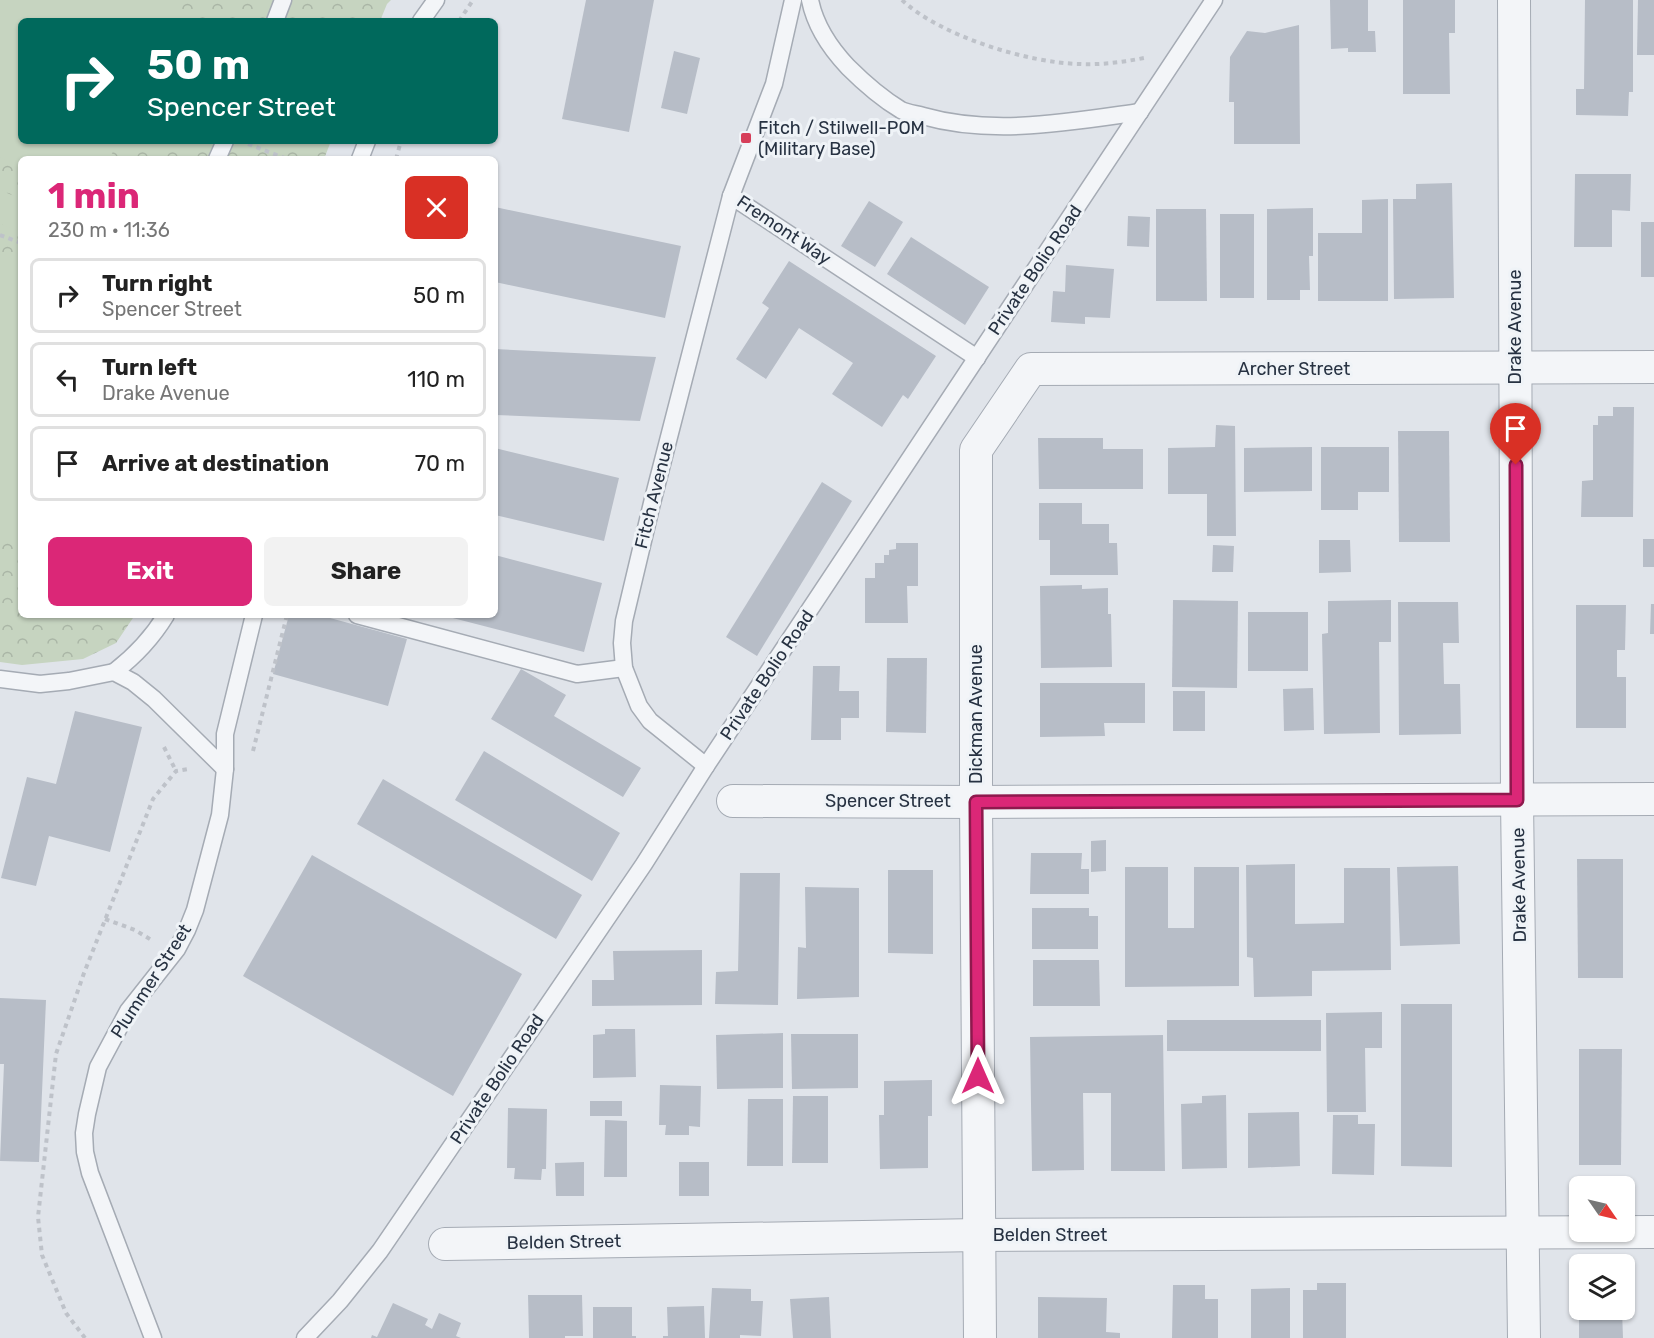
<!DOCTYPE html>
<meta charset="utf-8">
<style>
:root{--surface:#fff;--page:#f2f2f2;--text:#222;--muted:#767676;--line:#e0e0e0;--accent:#db2777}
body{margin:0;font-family:Rubik,sans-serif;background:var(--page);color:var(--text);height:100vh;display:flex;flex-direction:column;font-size:22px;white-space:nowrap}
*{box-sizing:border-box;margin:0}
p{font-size:20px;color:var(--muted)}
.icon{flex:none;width:33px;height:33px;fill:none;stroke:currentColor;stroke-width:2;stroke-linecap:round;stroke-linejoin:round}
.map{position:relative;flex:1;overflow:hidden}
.panel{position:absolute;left:18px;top:156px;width:480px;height:462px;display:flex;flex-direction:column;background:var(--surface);border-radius:9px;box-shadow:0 2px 4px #0004}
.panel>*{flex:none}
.guide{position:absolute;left:18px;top:18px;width:480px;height:126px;border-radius:9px;box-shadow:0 2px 4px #0004;background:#00695c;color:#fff;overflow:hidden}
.needle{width:39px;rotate:124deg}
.fabs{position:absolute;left:1569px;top:1176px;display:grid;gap:12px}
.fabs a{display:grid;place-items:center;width:66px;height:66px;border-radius:9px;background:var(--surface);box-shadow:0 2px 4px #0004;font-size:30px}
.pin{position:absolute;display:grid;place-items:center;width:51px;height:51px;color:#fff;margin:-62px -26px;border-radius:50% 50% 50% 0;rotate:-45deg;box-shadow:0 0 6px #0007}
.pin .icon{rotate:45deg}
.me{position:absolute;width:66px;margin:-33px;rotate:0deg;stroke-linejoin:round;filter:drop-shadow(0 0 4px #0008)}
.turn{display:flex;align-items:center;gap:21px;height:126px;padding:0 30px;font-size:27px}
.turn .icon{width:78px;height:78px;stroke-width:2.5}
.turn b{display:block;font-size:42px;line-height:51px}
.round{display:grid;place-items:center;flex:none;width:63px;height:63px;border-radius:9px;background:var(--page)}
.overview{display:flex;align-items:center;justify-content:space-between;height:102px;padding:0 30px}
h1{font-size:36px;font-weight:700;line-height:45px;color:var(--accent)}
.button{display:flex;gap:12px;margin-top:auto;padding:12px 30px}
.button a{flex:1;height:69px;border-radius:9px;background:var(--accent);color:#fff;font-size:24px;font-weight:700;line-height:69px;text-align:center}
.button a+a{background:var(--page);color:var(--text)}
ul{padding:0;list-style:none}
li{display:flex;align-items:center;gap:18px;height:75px;margin:0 12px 9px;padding:0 18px;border:3px solid var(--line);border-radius:9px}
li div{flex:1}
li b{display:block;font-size:22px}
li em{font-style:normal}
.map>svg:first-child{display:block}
</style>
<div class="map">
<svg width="1654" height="1338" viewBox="0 0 1654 1338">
<defs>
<pattern id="park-crowns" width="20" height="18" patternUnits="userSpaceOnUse" patternTransform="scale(1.5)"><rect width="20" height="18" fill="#c6d4c0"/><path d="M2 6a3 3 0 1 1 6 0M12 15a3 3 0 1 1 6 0" fill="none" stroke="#aab6a6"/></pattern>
</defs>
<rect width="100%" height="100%" fill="#e0e4ea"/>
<!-- park -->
<polygon fill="url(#park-crowns)" points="0,0 391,0 387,4 380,21 21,21 21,141 331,141 324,159 21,159 21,615 135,615 116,643 83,659 22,665 0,662"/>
<!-- garden -->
<g fill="#c6d4c0">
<polygon points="0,0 185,0 176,21 21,21 21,141 116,141 116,146 109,159 21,159 21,166 0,157"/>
<polygon points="0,190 21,199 21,231 0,224"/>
<polygon points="0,254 21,262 21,538 0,544"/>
</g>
<!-- building -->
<g fill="#b7bdc7">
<polygon points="586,0 654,0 629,132 562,119"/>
<polygon points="1330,0 1368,0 1368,31 1375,31 1376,52 1348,52 1348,48 1331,49"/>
<polygon points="1403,0 1455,0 1455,33 1449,33 1450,94 1403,94"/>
<polygon points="1585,0 1633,0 1633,92 1629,92 1628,116 1576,115 1576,89 1584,89"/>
<polygon points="1638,0 1654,0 1654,55 1637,55"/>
<polygon points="1299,25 1300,144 1234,144 1234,102 1229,102 1230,57 1247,31 1265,33"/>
<polygon points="674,51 700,58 687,114 661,108"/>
<polygon points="1575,174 1631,174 1630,211 1612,210 1612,247 1574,247"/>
<polygon points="1452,183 1454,298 1394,299 1393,199 1416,199 1416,184"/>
<polygon points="1388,199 1388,301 1318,301 1318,233 1362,233 1362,200"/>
<polygon points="869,201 903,222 875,267 841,246"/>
<polygon points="495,207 681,246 665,318 495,282"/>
<polygon points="1313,208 1313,256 1309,256 1310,290 1300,290 1300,300 1267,300 1267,209"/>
<polygon points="1156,209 1206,209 1207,301 1156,301"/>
<rect x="1220" y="214" width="34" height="84"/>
<polygon points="1128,216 1150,217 1149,247 1127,246"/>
<rect x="1641" y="222" width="13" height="55"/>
<polygon points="911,237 989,287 965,325 887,274"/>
<polygon points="789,261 936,356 908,399 903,395 882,427 832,394 853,363 799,328 766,379 736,359 769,308 762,303"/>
<polygon points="1066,265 1114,269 1110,318 1085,317 1085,324 1051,322 1053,291 1065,292"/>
<polygon points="495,349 656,357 640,421 495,415"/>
<polygon points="1613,407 1634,407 1633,517 1581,517 1582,481 1593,480 1593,425 1598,425 1598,416 1613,416"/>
<polygon points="1216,425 1235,426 1236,536 1207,536 1207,494 1168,494 1168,448 1215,447"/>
<polygon points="1398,431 1449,431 1450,542 1399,542"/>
<polygon points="1038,438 1103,438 1103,449 1143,449 1143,489 1039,489"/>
<polygon points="1312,447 1312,491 1244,492 1244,448"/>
<polygon points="1321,447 1389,447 1389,492 1358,492 1358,510 1321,510"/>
<polygon points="495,448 619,478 604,541 495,515"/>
<polygon points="822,482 852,501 757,656 726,637"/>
<polygon points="1039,503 1082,503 1082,524 1109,524 1109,543 1117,543 1118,575 1050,575 1050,540 1039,540"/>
<rect x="1643" y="539" width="11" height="28"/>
<polygon points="1319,540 1350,540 1351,572 1319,573"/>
<polygon points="896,543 918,543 918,586 907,586 908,623 865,623 865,578 875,578 875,563 884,563 884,555 889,555 889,550 896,549"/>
<polygon points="1213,545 1234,546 1233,572 1212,572"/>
<polygon points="495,555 602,583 584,652 445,616 495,615"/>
<polygon points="1082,585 1082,589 1108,588 1108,614 1111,614 1112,667 1041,668 1040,586"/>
<polygon points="1173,600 1238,601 1237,688 1172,687"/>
<polygon points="1391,600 1391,642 1379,642 1380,733 1324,734 1322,634 1328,633 1328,601"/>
<polygon points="1398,602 1458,602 1459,643 1443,643 1444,684 1460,684 1461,734 1399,735"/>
<polygon points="1651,604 1654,604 1654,634 1650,634"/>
<polygon points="1576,605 1626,605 1625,650 1617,650 1617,677 1626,677 1626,728 1576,728"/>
<rect x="1248" y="612" width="60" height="59"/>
<polygon points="289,615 319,615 407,639 388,706 273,674"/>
<polygon points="887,658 927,658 926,733 886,732"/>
<polygon points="813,666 840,666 839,691 859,691 859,718 841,718 841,740 811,740"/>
<polygon points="521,669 566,695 554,716 641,768 623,797 491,719"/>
<polygon points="1040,683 1145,683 1145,723 1104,723 1105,736 1040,737"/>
<polygon points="1313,688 1314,730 1284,731 1283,689"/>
<rect x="1173" y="691" width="32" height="40"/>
<polygon points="75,711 142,727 110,852 49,836 36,886 1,878 27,777 56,784"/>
<polygon points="484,751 620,833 592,881 455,800"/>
<polygon points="383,779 582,895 556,939 357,824"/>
<polygon points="1106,840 1106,871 1091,872 1091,841"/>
<polygon points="1031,853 1082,853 1081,869 1089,869 1089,894 1030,894"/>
<polygon points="312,855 522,974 453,1096 243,976"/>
<polygon points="1577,859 1623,859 1623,978 1578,978"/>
<polygon points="1295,864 1295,924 1344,923 1344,868 1390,868 1391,970 1312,971 1312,996 1254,997 1253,958 1247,957 1246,865"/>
<polygon points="1458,866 1460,944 1400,946 1397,867"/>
<polygon points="1125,867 1168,867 1168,928 1194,928 1194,867 1239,867 1239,986 1125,987"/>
<polygon points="888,870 933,870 933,954 888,953"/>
<polygon points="740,873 780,873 778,1005 715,1004 716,972 738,971"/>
<polygon points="805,887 859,888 859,997 797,999 798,947 806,948"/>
<polygon points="1032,908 1089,908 1089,916 1098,916 1098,949 1032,949"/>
<polygon points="702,950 702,1005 592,1006 592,980 614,980 613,951"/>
<polygon points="1033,960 1099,960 1100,1006 1033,1006"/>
<polygon points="0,998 46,1000 39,1162 0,1161 4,1064 0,1064"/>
<polygon points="1401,1004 1452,1004 1452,1167 1401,1166"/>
<polygon points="1382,1012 1382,1048 1365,1048 1366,1112 1327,1112 1326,1013"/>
<rect x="1167" y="1020" width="154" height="31"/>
<polygon points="605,1029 635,1029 636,1077 593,1078 593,1035 605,1034"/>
<polygon points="783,1033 783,1088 717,1089 716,1035"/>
<polygon points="791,1034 858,1034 858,1088 792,1089"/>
<polygon points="1163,1035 1165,1171 1111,1171 1111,1093 1083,1093 1084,1170 1032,1171 1030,1037"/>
<polygon points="1579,1049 1622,1049 1621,1165 1579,1165"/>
<polygon points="932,1080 932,1116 928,1116 928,1168 880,1169 879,1115 884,1115 884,1081"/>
<polygon points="660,1085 701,1086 700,1127 689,1126 689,1135 665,1135 666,1125 659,1125"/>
<polygon points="1226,1095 1227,1168 1182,1169 1181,1104 1202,1103 1202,1096"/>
<polygon points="793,1096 828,1096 828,1163 792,1163"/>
<polygon points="748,1099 783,1099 783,1166 747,1166"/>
<rect x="590" y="1101" width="32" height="15"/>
<polygon points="508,1108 547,1109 546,1169 542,1169 541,1180 514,1179 515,1168 507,1168"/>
<polygon points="1299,1112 1300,1166 1248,1168 1248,1113"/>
<polygon points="1333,1115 1358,1115 1358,1124 1375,1124 1374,1175 1332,1174"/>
<polygon points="605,1120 627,1121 627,1177 604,1177"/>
<polygon points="584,1162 584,1196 556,1196 555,1163"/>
<rect x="679" y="1162" width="30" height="34"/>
<polygon points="1317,1283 1346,1283 1346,1338 1303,1338 1303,1290 1317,1290"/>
<polygon points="1173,1285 1205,1285 1205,1299 1218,1299 1218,1338 1172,1338"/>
<polygon points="712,1288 751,1289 751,1301 763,1301 761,1336 740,1335 740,1338 709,1338"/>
<polygon points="1290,1288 1290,1338 1251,1338 1251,1289"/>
<polygon points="528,1295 582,1295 583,1336 565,1336 565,1338 529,1338"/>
<polygon points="829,1297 831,1338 793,1338 790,1299"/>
<polygon points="1038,1297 1107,1298 1106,1332 1120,1333 1120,1338 1038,1338"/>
<polygon points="393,1303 428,1319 425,1325 432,1329 439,1313 461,1323 456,1336 461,1338 371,1338 372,1335 377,1337"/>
<polygon points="704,1306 705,1338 663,1338 663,1336 668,1336 667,1307"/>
<polygon points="593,1307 632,1307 632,1336 636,1336 636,1338 593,1338"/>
<polygon points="1579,1310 1622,1310 1623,1338 1579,1338"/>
</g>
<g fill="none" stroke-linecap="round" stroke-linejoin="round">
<defs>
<g id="service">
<path d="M810 0C815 25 830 48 848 67 864 83 881 98 901 110 907 113 916 114 923 116 993 136 1069 122 1140 112"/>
<polyline points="275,21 283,0"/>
<polyline points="421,21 436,0"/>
<polyline points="217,159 225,141"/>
<polyline points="360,159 367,141"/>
<polyline points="731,196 977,358"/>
<polyline points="357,615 577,674 624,668"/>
<path d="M114 672C135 656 152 638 166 615"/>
<polyline points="0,679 40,684 69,681 114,672 133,682 154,699 225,769"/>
<polyline points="706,766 650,721 639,706 624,668 622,643 624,621 652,503 731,196 774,84 793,0"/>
<polyline points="153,1338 90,1173 85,1152 84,1133 87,1114 98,1067 128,1011 177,949 187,930 195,910 220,815 225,769 225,734 254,615"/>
<polyline points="305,1338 340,1301 380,1251 644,864 706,766 1214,0"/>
</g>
<g id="minor">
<polyline points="1514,0 1517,800 1524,1338"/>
<polyline points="733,801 976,802 1654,799"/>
<polyline points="445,1244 979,1235 1654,1232"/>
<polyline points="980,1338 976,802 976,450 1031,369 1654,367"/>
</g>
</defs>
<!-- service casing -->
<use href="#service" stroke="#a5abb4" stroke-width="19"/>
<!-- minor casing -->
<use href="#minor" stroke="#a5abb4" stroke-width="34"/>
<!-- path -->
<g stroke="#bec2c9" stroke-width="4" stroke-dasharray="4.5 4.5" stroke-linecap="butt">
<path d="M902 0C940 36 1028 63 1080 64 1102 65 1123 62 1144 58"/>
<polyline points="459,21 473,0"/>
<polyline points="248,144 287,159"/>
<polyline points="396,159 401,141"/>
<polyline points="0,235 21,243"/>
<polyline points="164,747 176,771"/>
<polyline points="253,751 287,615"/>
<polyline points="105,919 135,930 153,941"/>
<polyline points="85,1338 66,1313 42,1255 38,1217 56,1054 84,973 153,799 176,771 188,769"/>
</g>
<!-- service -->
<use href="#service" stroke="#f3f5f8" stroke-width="16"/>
<!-- minor -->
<use href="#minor" stroke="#f3f5f8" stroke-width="32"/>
</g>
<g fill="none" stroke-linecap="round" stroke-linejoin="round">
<defs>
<polyline id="route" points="978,1076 976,802 1517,800 1516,465"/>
</defs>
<!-- route casing -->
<use href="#route" stroke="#8e194d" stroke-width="15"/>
<!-- route -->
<use href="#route" stroke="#db2777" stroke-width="10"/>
</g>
<!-- markers -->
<rect fill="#d63e59" stroke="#eff3f7" stroke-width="2" x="740" y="132" width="12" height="12" rx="3"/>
<g text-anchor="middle" stroke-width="6" stroke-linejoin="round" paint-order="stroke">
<!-- poi labels -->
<g font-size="18" fill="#273242" stroke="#eff3f7" text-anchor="start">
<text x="758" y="134">Fitch / Stilwell-POM<tspan x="758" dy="21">(Military Base)</tspan></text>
</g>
<!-- street labels -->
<g font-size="18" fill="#273242" stroke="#eff3f7">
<text transform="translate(784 230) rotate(34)" y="6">Fremont Way</text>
<text transform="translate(1035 270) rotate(-56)" y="6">Private Bolio Road</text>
<text transform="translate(1515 327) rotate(-90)" y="6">Drake Avenue</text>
<text x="1294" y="375">Archer Street</text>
<text transform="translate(654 495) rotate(-76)" y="6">Fitch Avenue</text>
<text transform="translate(767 675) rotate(-56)" y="6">Private Bolio Road</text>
<text transform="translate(976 714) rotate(-90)" y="6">Dickman Avenue</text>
<text x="888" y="807">Spencer Street</text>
<text transform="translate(1519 885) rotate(-91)" y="6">Drake Avenue</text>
<text transform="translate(151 981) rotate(-57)" y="6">Plummer Street</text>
<text transform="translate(497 1079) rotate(-56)" y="6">Private Bolio Road</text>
<text x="1050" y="1241">Belden Street</text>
<text transform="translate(564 1242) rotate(-1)" y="6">Belden Street</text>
</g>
</g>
</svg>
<div class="fabs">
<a><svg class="needle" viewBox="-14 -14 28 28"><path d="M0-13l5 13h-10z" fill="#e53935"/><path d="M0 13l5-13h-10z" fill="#767676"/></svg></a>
<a><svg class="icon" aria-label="layers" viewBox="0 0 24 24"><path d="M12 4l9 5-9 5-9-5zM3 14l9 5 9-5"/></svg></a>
</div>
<div class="pin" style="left:1516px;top:465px;background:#d93025"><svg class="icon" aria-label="arrive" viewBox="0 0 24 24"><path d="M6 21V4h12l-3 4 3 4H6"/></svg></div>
<svg class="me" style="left:978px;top:1076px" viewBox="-20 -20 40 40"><path d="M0-17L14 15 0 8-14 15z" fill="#db2777" stroke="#fff" stroke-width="4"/></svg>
<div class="guide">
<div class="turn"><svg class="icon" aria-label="right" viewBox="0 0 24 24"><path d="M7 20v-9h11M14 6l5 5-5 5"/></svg><div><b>50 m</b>Spencer Street</div></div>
</div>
<section class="panel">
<div class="overview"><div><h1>1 min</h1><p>230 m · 11:36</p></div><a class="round" style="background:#d93025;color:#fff"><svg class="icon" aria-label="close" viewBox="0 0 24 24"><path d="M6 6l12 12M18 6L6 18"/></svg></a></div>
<ul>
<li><svg class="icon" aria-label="right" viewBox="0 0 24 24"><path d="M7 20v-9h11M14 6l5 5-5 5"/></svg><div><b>Turn right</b><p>Spencer Street</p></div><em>50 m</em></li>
<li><svg class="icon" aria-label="left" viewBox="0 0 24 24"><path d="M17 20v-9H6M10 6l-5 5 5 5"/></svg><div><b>Turn left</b><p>Drake Avenue</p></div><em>110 m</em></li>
<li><svg class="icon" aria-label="arrive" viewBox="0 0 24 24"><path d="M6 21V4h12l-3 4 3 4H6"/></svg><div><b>Arrive at destination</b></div><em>70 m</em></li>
</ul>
<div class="button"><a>Exit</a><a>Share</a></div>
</section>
</div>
